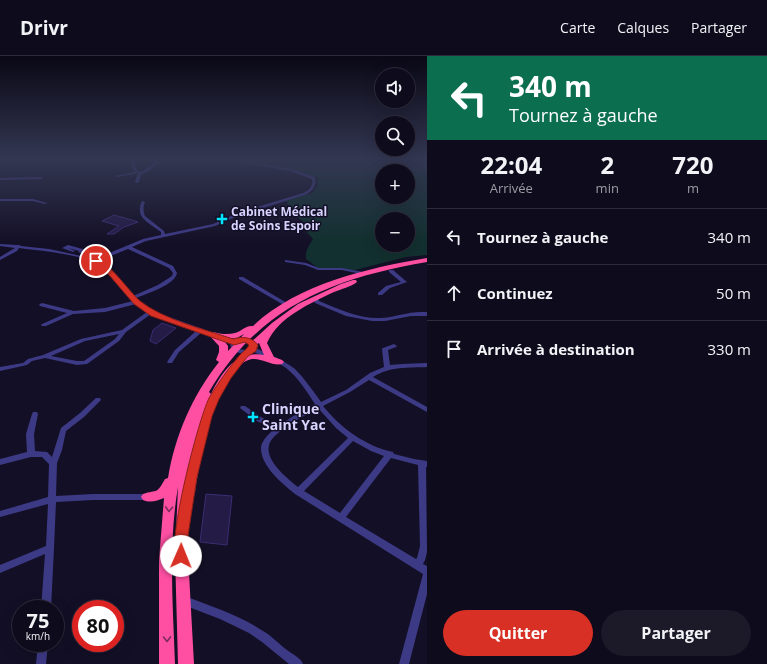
<!DOCTYPE html>
<html lang="fr">
<meta charset="utf-8">
<style>
:root{--surface:#0e0b1c;--page:#1c1929;--text:#f1f3f6;--muted:#9b9ba3;--line:#2e2b3b;--accent:#d93025}
body{margin:0;font-family:"Open Sans",sans-serif;background:var(--page);color:var(--text);height:100vh;display:flex;flex-direction:column;font-size:15px;white-space:nowrap}
*{box-sizing:border-box;margin:0}
p{font-size:13px;color:var(--muted)}
.icon{flex:none;width:22px;height:22px;fill:none;stroke:currentColor;stroke-width:2;stroke-linecap:round;stroke-linejoin:round}
.map{position:relative;flex:1;overflow:hidden}
.side{display:flex;flex-direction:column;background:var(--surface);width:340px}
.side>*{flex:none}
.banner{background:#0b6e4f;color:#fff;overflow:hidden}
.tools{position:absolute;left:375px;top:12px;display:grid;gap:8px}
.tools a{display:grid;place-items:center;width:40px;height:40px;border-radius:50%;background:var(--surface);box-shadow:0 4px 16px #0002,0 0 0 1px var(--line);font-size:20px}
.speed{position:absolute;left:12px;top:544px;display:flex;gap:8px;font-size:20px;font-weight:700;text-align:center}
.speed>*{display:grid;place-content:center;width:52px;height:52px;border-radius:50%;background:var(--surface);box-shadow:0 4px 16px #0002,0 0 0 1px var(--line);line-height:1}
.speed small{font-size:10px;font-weight:400}
.speed .limit{border:6px solid #d22;background:#fff;color:#111}
.pin{position:absolute;display:grid;place-items:center;width:34px;height:34px;color:#fff;margin:-17px;border:2px solid #fff;border-radius:50%;box-shadow:0 1px 4px #0007}
.me{position:absolute;width:44px;margin:-22px;rotate:1deg;stroke-linejoin:round;filter:drop-shadow(0 0 3px #0008)}
.turn{display:flex;align-items:center;gap:14px;height:84px;padding:0 16px;font-size:18px}
.turn .icon{width:52px;height:52px;stroke-width:2.5}
.turn b{display:block;font-size:28px;line-height:34px}
.eta{display:flex;justify-content:space-evenly;align-items:center;height:68px;text-align:center}
.eta b{font-size:24px;font-weight:700;line-height:28px}
.action{display:flex;gap:8px;margin-top:auto;padding:8px 16px}
.action a{flex:1;height:46px;border-radius:24px;background:var(--accent);color:#fff;font-size:16px;font-weight:700;line-height:46px;text-align:center}
.action a+a{background:var(--page);color:var(--text)}
ul{padding:0;list-style:none}
li{display:flex;align-items:center;gap:12px;height:56px;padding:0 16px;border-top:1px solid var(--line)}
li div{flex:1}
li b{display:block;font-size:15px}
li em{font-style:normal}
header{display:flex;align-items:center;gap:24px;box-sizing:border-box;height:56px;padding:0 20px;background:var(--surface);border-bottom:1px solid var(--line)}
header strong{font-size:19px}
nav{display:flex;gap:22px;margin-inline-start:auto;font-size:14px}
main{display:flex;flex:1;min-height:0}
.map>svg:first-child{display:block}
</style>
<header>
<strong>Drivr</strong>
<nav><a>Carte</a><a>Calques</a><a>Partager</a></nav>
</header>
<main>
<div class="map">
<svg width="427" height="608" viewBox="0 0 427 608">
<rect width="100%" height="100%" fill="#130f26"/>
<!-- green -->
<path fill="#12302f" fill-rule="evenodd" d="M227 102H397L398 108 411 111 418 109V105L421 102H427V199L406 201 351 215 318 212 306 203C305 195 309 189 313 183L300 169 304 166 295 159 286 145 312 137 318 129 317 121 287 112ZM382 115H408V141H382ZM382 163H408V189H382Z"/>
<!-- building -->
<g fill="#241b47" stroke="#3b2d73">
<polygon points="114,159 132,164 138,166 124,171 114,178 107,178 119,170 102,165"/>
<polygon points="162,267 176,272 156,288 150,285 153,274"/>
<polygon points="206,438 232,440 227,489 200,486"/>
</g>
<g fill="none" stroke-linecap="round" stroke-linejoin="round">
<!-- minor -->
<g fill="#3d3a85" fill-rule="evenodd">
<polygon points="121,102 135,102 135,110 138,116 143,115 155,106 150,104 150,102 152,102 159,106 150,114 141,119 139,126 137,127 135,126 137,119 139,117 117,121 115,120 135,116 131,110 131,104"/>
<path d="M220 102H227L291 113 315 121C317 130 313 135 305 139L240 159 215 170 146 185 132 191 173 210 177 217C175 229 146 238 136 242L152 255 203 273 234 285C241 279 250 282 256 288V292C269 299 284 304 295 313 305 323 313 335 321 346L346 334 370 317 384 311 382 293 383 292 394 288 397 290 396 291 388 294 390 309 402 308 427 307V311C407 312 391 310 373 321L427 351V356L369 324 350 336 323 350C341 372 365 390 393 396L394 398 414 403 427 405V411H426L427 496 425 504 423 508 427 510V538L409 608H399L423 518 295 438C283 428 260 410 261 391 262 384 269 378 274 373L257 365 240 352 241 350H245L261 361 278 370 298 357 315 348C307 336 298 321 286 312 276 305 263 301 252 295 243 298 235 299 230 289L231 288 201 277 179 296 172 307H168L167 306 175 294 196 275 151 258 126 276 119 285 87 308 77 309 45 302 32 305 27 309 0 315V311L23 307 28 303 43 299 81 283 122 274 147 256 136 248 105 256 73 258 46 270H42L41 269 42 268 67 257 40 250 39 249 40 248 42 247 74 255 105 252 133 245C122 237 115 223 105 213 87 198 42 195 19 192L17 195 0 204V201L15 192 0 190V188L17 189H19L21 190 49 193 91 202 95 203 143 183 161 179V176C150 167 134 162 142 145L145 146C143 151 143 155 145 160L164 175 165 178 213 168 238 157 303 137C310 134 313 130 312 123L290 115ZM128 193 169 212 173 217 172 220 158 229 133 240 108 211 98 205ZM119 278 115 283 84 305H77L51 300 85 285ZM240 285H246L250 288V291L245 294 238 293 236 289ZM318 352 336 372 348 382 298 431C287 422 265 405 269 389 272 376 306 359 318 352ZM353 385 371 395 384 400 340 457 304 435ZM391 402 418 409 420 490 417 502 416 503 346 461Z"/>
<polygon points="42,121 42,123 41,123 0,124 0,122"/>
<polygon points="0,143 33,143 47,147 45,148 33,145 0,145"/>
<polygon points="68,189 86,194 86,195 80,197 78,196 79,195 68,192 75,195 73,196 62,192"/>
<polygon points="285,204 306,207 319,212 342,212 363,216 363,217 361,218 342,214 318,214 305,209 285,206"/>
<polygon points="389,214 393,214 407,226 390,232 382,239 378,239 378,237 386,230 401,226 389,216"/>
<polygon points="239,221 243,221 287,247 284,249 282,248 239,223"/>
<path d="M316 240 318 241 319 245C339 253 359 263 381 262 389 262 397 259 405 258 413 256 420 256 427 256V260H411L385 265H372L346 260 315 247 313 242Z"/>
<polygon points="96,342 100,342 101,344 84,361 66,375 62,394 57,407 56,440 93,438 147,438 150,439 151,441 150,443 147,444 93,444 56,446 54,492 51,553 41,553 45,498 0,517 0,509 46,490 48,448 0,461 0,455 48,441 49,408 42,401 31,401 0,409 0,403 27,396 26,378 32,358 33,356 37,356 38,358 34,378 35,395 47,396 52,401 61,372 80,357"/>
<path d="M184 540C211 550 239 559 263 575 272 580 279 588 287 594 292 598 301 602 303 608H289L262 586 249 577 220 563 181 548 179 545 181 542Z"/>
<polygon points="38,587 48,587 46,608 36,608"/>
</g>
<!-- highway -->
<path fill="#ff4fa3" fill-rule="evenodd" d="M427 202V206C333 222 259 251 209 336L211 338C222 316 236 294 264 299L259 287 253 291 249 288 272 267 298 248 341 228 353 224H356L357 226C351 231 341 233 334 236 311 247 278 261 267 287L274 301 282 304 284 306 282 308C271 311 258 298 246 305 214 322 200 404 195 437L193 440 189 442 188 499 194 608H178L175 499 178 431C168 489 173 550 175 608H159V504L164 442C157 445 150 447 143 444L141 441 143 438C158 433 156 439 165 423L168 422C175 380 192 340 219 306L216 304 219 296V290L209 279 213 276C220 278 228 279 235 277 242 275 246 269 253 270 297 228 368 212 427 202ZM244 278 228 295V290L223 283 237 282Z"/>
</g>
<!-- one-way arrows -->
<defs><path id="oneway-chevron" d="M-2-3.5L2.5 0L-2 3.5" fill="none" stroke-width="1.6" stroke-linecap="round" stroke-linejoin="round"/></defs>
<g stroke="#7d2c5e">
<use href="#oneway-chevron" transform="translate(169 453) rotate(93)"/>
<use href="#oneway-chevron" transform="translate(167 583) rotate(89)"/>
</g>
<!-- sky -->
<linearGradient id="sky" x2="0" y2="1"><stop stop-color="#0a0815"/><stop offset="0.55" stop-color="#333752"/><stop offset="1" stop-color="#333752" stop-opacity="0"/></linearGradient>
<rect width="427" height="187" fill="url(#sky)"/>
<!-- route -->
<path fill="#d93025" stroke="#8d1f18" d="M93 203C106 201 130 237 140 245 164 264 204 273 233 283 243 280 252 281 258 289L256 295 247 301 231 322 219 343 212 360 197 421 187 486 188 500 186 505 181 506 176 505C167 484 198 365 209 342 218 327 228 313 239 300 242 296 247 294 249 289L245 286 234 289 231 288 151 260 134 248 110 220 93 206Z"/>
<!-- markers -->
<g fill="#00e5ff" stroke="#130f26" stroke-width="1.5">
<path d="M220 157h4v4h4v4h-4v4h-4v-4h-4v-4h4z"/>
<path d="M251 355h4v4h4v4h-4v4h-4v-4h-4v-4h4z"/>
</g>
<g text-anchor="middle" stroke-width="3" stroke-linejoin="round" paint-order="stroke">
<!-- far-poi labels -->
<g font-size="12" font-weight="bold" fill="#d9d4ff" stroke="#130f26" text-anchor="start">
<text x="231" y="160">Cabinet Médical<tspan x="231" dy="14">de Soins Espoir</tspan></text>
</g>
<!-- poi labels -->
<g font-size="14" font-weight="bold" fill="#d9d4ff" stroke="#130f26" text-anchor="start">
<text x="262" y="358">Clinique<tspan x="262" dy="16">Saint Yac</tspan></text>
</g>
</g>
</svg>
<div class="tools">
<a><svg class="icon" aria-label="sound" viewBox="0 0 24 24"><path d="M4 9h4l5-4v14l-5-4H4zM17 9q2 3 0 6"/></svg></a>
<a><svg class="icon" aria-label="search" viewBox="0 0 24 24"><circle cx="10" cy="10" r="6"/><path d="M15 15l6 6"/></svg></a>
<a>+</a>
<a>−</a>
</div>
<div class="speed"><div>75<small>km/h</small></div><div class="limit">80</div></div>
<div class="pin" style="left:96px;top:205px;background:#d93025"><svg class="icon" aria-label="arrive" viewBox="0 0 24 24"><path d="M6 21V4h12l-3 4 3 4H6"/></svg></div>
<svg class="me" style="left:181px;top:500px" viewBox="-20 -20 40 40"><circle r="19" fill="#fff"/><path d="M0-13L10 11 0 6-10 11z" fill="#d93025"/></svg>
</div>
<section class="side">
<div class="banner">
<div class="turn"><svg class="icon" aria-label="left" viewBox="0 0 24 24"><path d="M17 20v-9H6M10 6l-5 5 5 5"/></svg><div><b>340 m</b>Tournez à gauche</div></div>
</div>
<div class="eta">
<div><b>22:04</b><p>Arrivée</p></div>
<div><b>2</b><p>min</p></div>
<div><b>720</b><p>m</p></div>
</div>
<ul>
<li><svg class="icon" aria-label="left" viewBox="0 0 24 24"><path d="M17 20v-9H6M10 6l-5 5 5 5"/></svg><div><b>Tournez à gauche</b></div><em>340 m</em></li>
<li><svg class="icon" aria-label="ahead" viewBox="0 0 24 24"><path d="M12 20V5M6 11l6-6 6 6"/></svg><div><b>Continuez</b></div><em>50 m</em></li>
<li><svg class="icon" aria-label="arrive" viewBox="0 0 24 24"><path d="M6 21V4h12l-3 4 3 4H6"/></svg><div><b>Arrivée à destination</b></div><em>330 m</em></li>
</ul>
<div class="action"><a>Quitter</a><a>Partager</a></div>
</section>
</main>
